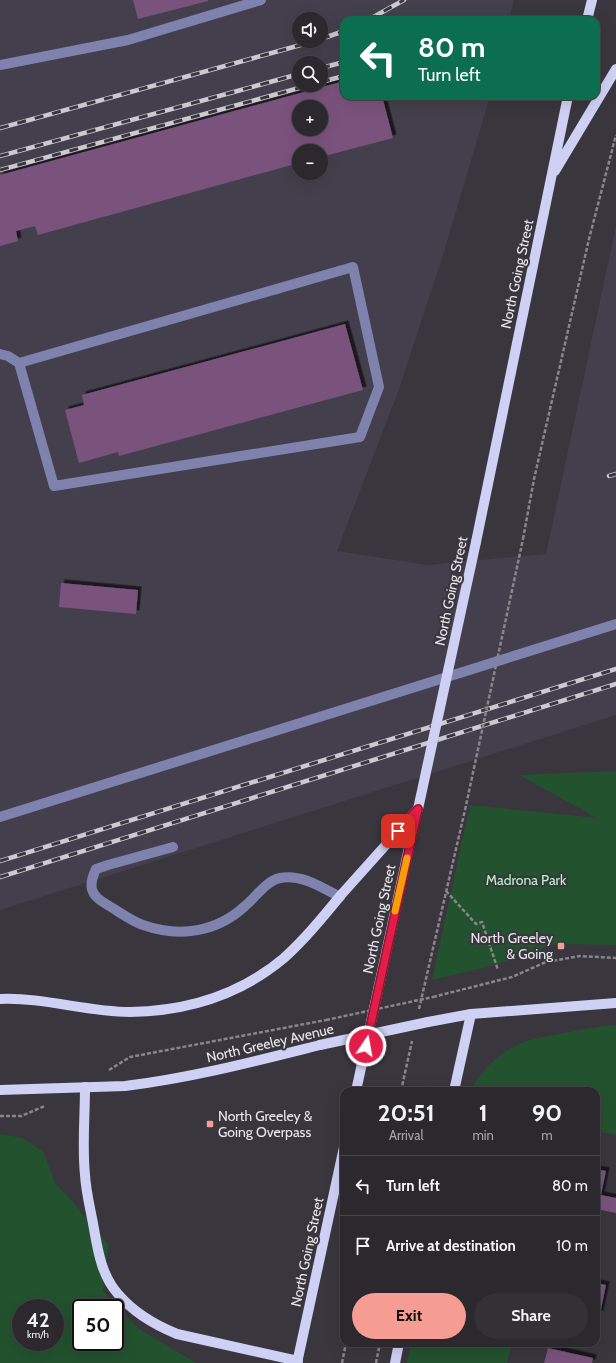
<!DOCTYPE html>
<meta charset="utf-8">
<style>
:root{--surface:#2b282e;--page:#333036;--text:#f1f3f6;--muted:#a6a6aa;--line:#47444a;--accent:#f59c93}
body{margin:0;font-family:Cabin,sans-serif;background:var(--page);color:var(--text);height:100vh;display:flex;flex-direction:column;font-size:15px;white-space:nowrap}
*{box-sizing:border-box;margin:0}
p{font-size:13px;color:var(--muted)}
.icon{flex:none;width:22px;height:22px;fill:none;stroke:currentColor;stroke-width:2;stroke-linecap:round;stroke-linejoin:round}
.map{position:relative;flex:1;overflow:hidden}
.side{position:absolute;left:340px;top:1087px;width:260px;height:260px;display:flex;flex-direction:column;background:var(--surface);border-radius:12px;box-shadow:0 4px 16px #0002,0 0 0 1px var(--line)}
.side>*{flex:none}
.top-card{position:absolute;left:340px;top:16px;width:260px;height:84px;border-radius:12px;box-shadow:0 4px 16px #0002,0 0 0 1px var(--line);background:#0b6e4f;color:#fff;overflow:hidden}
.controls{position:absolute;left:292px;top:12px;display:grid;gap:8px}
.controls a{display:grid;place-items:center;width:36px;height:36px;border-radius:50%;background:var(--surface);box-shadow:0 4px 16px #0002,0 0 0 1px var(--line);font-size:20px}
.speed{position:absolute;left:12px;top:1299px;display:flex;gap:8px;font-size:20px;font-weight:700;text-align:center}
.speed>*{display:grid;place-content:center;width:52px;height:52px;border-radius:50%;background:var(--surface);box-shadow:0 4px 16px #0002,0 0 0 1px var(--line);line-height:1}
.speed small{font-size:10px;font-weight:400}
.speed .limit{border:2px solid #111;border-radius:6px;background:#fff;color:#111}
.pin{position:absolute;display:grid;place-items:center;width:34px;height:34px;color:#fff;margin:-17px;border-radius:8px;box-shadow:0 2px 6px #0006}
.me{position:absolute;width:44px;margin:-22px;rotate:12deg;stroke-linejoin:round;filter:drop-shadow(0 0 3px #0008)}
.turn{display:flex;align-items:center;gap:14px;height:84px;padding:0 12px;font-size:18px}
.turn .icon{width:52px;height:52px;stroke-width:2.5}
.turn b{display:block;font-size:28px;line-height:34px}
.eta{display:flex;justify-content:space-evenly;align-items:center;height:68px;text-align:center}
.eta b{font-size:24px;font-weight:800;line-height:28px}
.primary-button{display:flex;gap:8px;margin-top:auto;padding:8px 12px}
.primary-button a{flex:1;height:46px;border-radius:24px;background:var(--accent);color:#111;font-size:16px;font-weight:800;line-height:46px;text-align:center}
.primary-button a+a{background:var(--page);color:var(--text)}
ul{padding:0;list-style:none}
li{display:flex;align-items:center;gap:12px;height:60px;padding:0 12px;border-top:1px solid var(--line)}
li div{flex:1}
li b{display:block;font-size:15px}
li em{font-style:normal}
.map>svg:first-child{display:block}
</style>
<div class="map">
<svg width="616" height="1363" viewBox="0 0 616 1363">
<defs>
<filter id="shadow"><feDropShadow dx="3.5" dy="-3.5" stdDeviation="0" flood-color="#0009"/></filter>
</defs>
<rect width="100%" height="100%" fill="#39363e"/>
<!-- built -->
<path fill="#443f4c" fill-rule="evenodd" d="M0 0H514L509 20H344V96H490L444 252 398 392 337 551 428 565 546 554 616 226V715L0 910ZM299 19H321V41H299ZM299 63H321V85H299ZM299 107H321V129H299ZM299 151H321V173H299Z"/>
<!-- green -->
<g fill="#23522f" fill-rule="evenodd">
<polygon points="616,771 616,945 575,944 552,945 491,966 432,980 470,805 597,818 519,775"/>
<path d="M616 1025V1135L596 1131V1091H470C479 1073 500 1052 519 1044 533 1038 549 1036 564 1033 581 1030 598 1026 616 1025Z"/>
<path d="M0 1134 23 1138 44 1153 55 1183 70 1199 108 1244 103 1291 139 1329 196 1363H0ZM21 1308H55V1342H21ZM81 1308H115V1342H81Z"/>
<polygon points="411,1343 512,1343 507,1363 407,1363"/>
</g>
<!-- building -->
<g fill="#7a527b" fill-rule="evenodd" filter="url(#shadow)">
<polygon points="133,0 208,0 208,1 138,19"/>
<path d="M344 81V96H382L393 138 321 157V151H299V163L38 235 35 226 16 231 18 241 0 246V175ZM299 107H321V129H299Z"/>
<polygon points="345,324 363,390 119,456 118,452 79,463 65,410 84,405 82,395"/>
<polygon points="61,583 138,590 136,614 59,607"/>
<polygon points="596,1169 606,1171 601,1195 616,1198 616,1213 596,1209"/>
<polygon points="596,1283 606,1285 600,1314 596,1313"/>
<polygon points="548,1348 593,1358 592,1363 544,1363"/>
</g>
<g fill="none" stroke-linecap="round" stroke-linejoin="round">
<!-- path -->
<g stroke="#88868c" stroke-width="2.5" stroke-dasharray="4 2" stroke-linecap="butt">
<polyline points="523,539 534,479 589,239 616,135"/>
<polyline points="446,891 476,924 482,922 498,970"/>
<polyline points="433,997 512,977 546,962 580,956 616,958"/>
<polyline points="419,1009 465,810"/>
<polyline points="109,1070 130,1057 326,1020"/>
<polyline points="424,1086 425,1091"/>
<polyline points="401,1091 412,1041"/>
<polyline points="413,1091 414,1086"/>
<polyline points="0,1116 21,1116 45,1106"/>
<polyline points="342,1363 346,1343"/>
<polyline points="376,1363 380,1343"/>
</g>
<!-- minor -->
<g stroke="#7f82ac" stroke-width="10">
<polyline points="0,65 128,40 261,0"/>
<polyline points="0,354 8,356 19,363 353,267 379,387 360,437 54,486 19,363"/>
<polyline points="0,817 616,624"/>
<path d="M173 847 108 865 96 869C88 886 90 895 106 904 118 911 131 921 143 925 180 938 217 932 245 906 256 897 266 881 280 878 302 874 321 887 340 897"/>
</g>
<!-- major -->
<g stroke="#ced1f3" stroke-width="10">
<polyline points="587,20 592,0"/>
<polyline points="555,171 616,69"/>
<polyline points="476,542 568,96"/>
<path d="M0 999C44 997 86 1012 130 1012 186 1011 240 995 284 958 305 939 323 917 341 895 367 866 392 838 418 809"/>
<polyline points="428,1022 471,1014 616,1003"/>
<path d="M85 1087C85 1117 82 1146 85 1175 86 1193 91 1211 94 1229 98 1252 102 1276 118 1294 134 1313 155 1325 177 1334L298 1361"/>
<path d="M0 1090 125 1086C191 1078 256 1061 320 1045"/>
<polyline points="356,1091 417,811"/>
<polyline points="454,1091 471,1014"/>
<polyline points="297,1363 344,1147"/>
<polyline points="395,1363 399,1343"/>
</g>
<defs>
<g id="rail">
<polyline points="368,20 404,0"/>
<polyline points="321,39 344,31"/>
<polyline points="321,68 344,62"/>
<polyline points="321,82 344,76"/>
<polyline points="0,128 315,41"/>
<polyline points="0,156 299,74"/>
<polyline points="0,170 310,85"/>
<polyline points="609,476 616,474"/>
<polyline points="0,861 616,669"/>
<polyline points="0,877 616,684"/>
</g>
</defs>
<!-- rail casing -->
<use href="#rail" stroke="#cccad0" stroke-width="4.5"/>
<!-- rail -->
<use href="#rail" stroke="#39363e" stroke-width="3" stroke-dasharray="9" stroke-linecap="butt"/>
<!-- path-bridge -->
<g stroke="#88868c" stroke-width="2.5" stroke-dasharray="4 2" stroke-linecap="butt">
<polyline points="465,810 523,539"/>
<polyline points="326,1020 433,997"/>
</g>
<!-- major-bridge -->
<g stroke="#ced1f3" stroke-width="10">
<polyline points="418,809 476,542"/>
<polyline points="320,1045 428,1022"/>
</g>
</g>
<g fill="none" stroke-linecap="round" stroke-linejoin="round">
<defs>
<polyline id="route" points="366,1046 418,809 398,831"/>
</defs>
<!-- route casing -->
<use href="#route" stroke="#92132f" stroke-width="10"/>
<!-- route -->
<use href="#route" stroke="#e11d48" stroke-width="7"/>
<!-- slow -->
<polyline stroke="#f59e0b" stroke-width="7" points="395,911 407,858"/>
</g>
<!-- markers -->
<g fill="#f59c93" stroke="#39363e" stroke-width="1.5">
<rect x="557" y="942" width="8" height="8" rx="2"/>
<rect x="206" y="1120" width="8" height="8" rx="2"/>
</g>
<g text-anchor="middle" stroke-width="4" stroke-linejoin="round" paint-order="stroke">
<!-- street labels -->
<g font-size="14" fill="#eae8ed" stroke="#39363e">
<text transform="translate(517 274) rotate(-78)" y="5">North Going Street</text>
<text transform="translate(451 591) rotate(-78)" y="5">North Going Street</text>
<text transform="translate(379 919) rotate(-78)" y="5">North Going Street</text>
<text transform="translate(270 1043) rotate(-13)" y="5">North Greeley Avenue</text>
<text transform="translate(307 1252) rotate(-78)" y="5">North Going Street</text>
</g>
<!-- park labels -->
<g font-size="14" fill="#aef9bd" stroke="#39363e">
<text x="526" y="885">Madrona Park</text>
</g>
<!-- poi labels -->
<g font-size="14" fill="#eae8ed" stroke="#39363e" text-anchor="end">
<text x="553" y="943">North Greeley<tspan x="553" dy="16">&amp; Going</tspan></text>
<text x="218" y="1121" text-anchor="start">North Greeley &amp;<tspan x="218" dy="16">Going Overpass</tspan></text>
</g>
</g>
</svg>
<div class="controls">
<a><svg class="icon" aria-label="sound" viewBox="0 0 24 24"><path d="M4 9h4l5-4v14l-5-4H4zM17 9q2 3 0 6"/></svg></a>
<a><svg class="icon" aria-label="search" viewBox="0 0 24 24"><circle cx="10" cy="10" r="6"/><path d="M15 15l6 6"/></svg></a>
<a>+</a>
<a>−</a>
</div>
<div class="speed"><div>42<small>km/h</small></div><div class="limit">50</div></div>
<div class="pin" style="left:398px;top:831px;background:#d93025"><svg class="icon" aria-label="arrive" viewBox="0 0 24 24"><path d="M6 21V4h12l-3 4 3 4H6"/></svg></div>
<svg class="me" style="left:366px;top:1046px" viewBox="-20 -20 40 40"><circle r="17" fill="#e11d48" stroke="#fff" stroke-width="3"/><path d="M0-11L8 9 0 5-8 9z" fill="#fff"/></svg>
<div class="top-card">
<div class="turn"><svg class="icon" aria-label="left" viewBox="0 0 24 24"><path d="M17 20v-9H6M10 6l-5 5 5 5"/></svg><div><b>80 m</b>Turn left</div></div>
</div>
<section class="side">
<div class="eta">
<div><b>20:51</b><p>Arrival</p></div>
<div><b>1</b><p>min</p></div>
<div><b>90</b><p>m</p></div>
</div>
<ul>
<li><svg class="icon" aria-label="left" viewBox="0 0 24 24"><path d="M17 20v-9H6M10 6l-5 5 5 5"/></svg><div><b>Turn left</b></div><em>80 m</em></li>
<li><svg class="icon" aria-label="arrive" viewBox="0 0 24 24"><path d="M6 21V4h12l-3 4 3 4H6"/></svg><div><b>Arrive at destination</b></div><em>10 m</em></li>
</ul>
<div class="primary-button"><a>Exit</a><a>Share</a></div>
</section>
</div>
